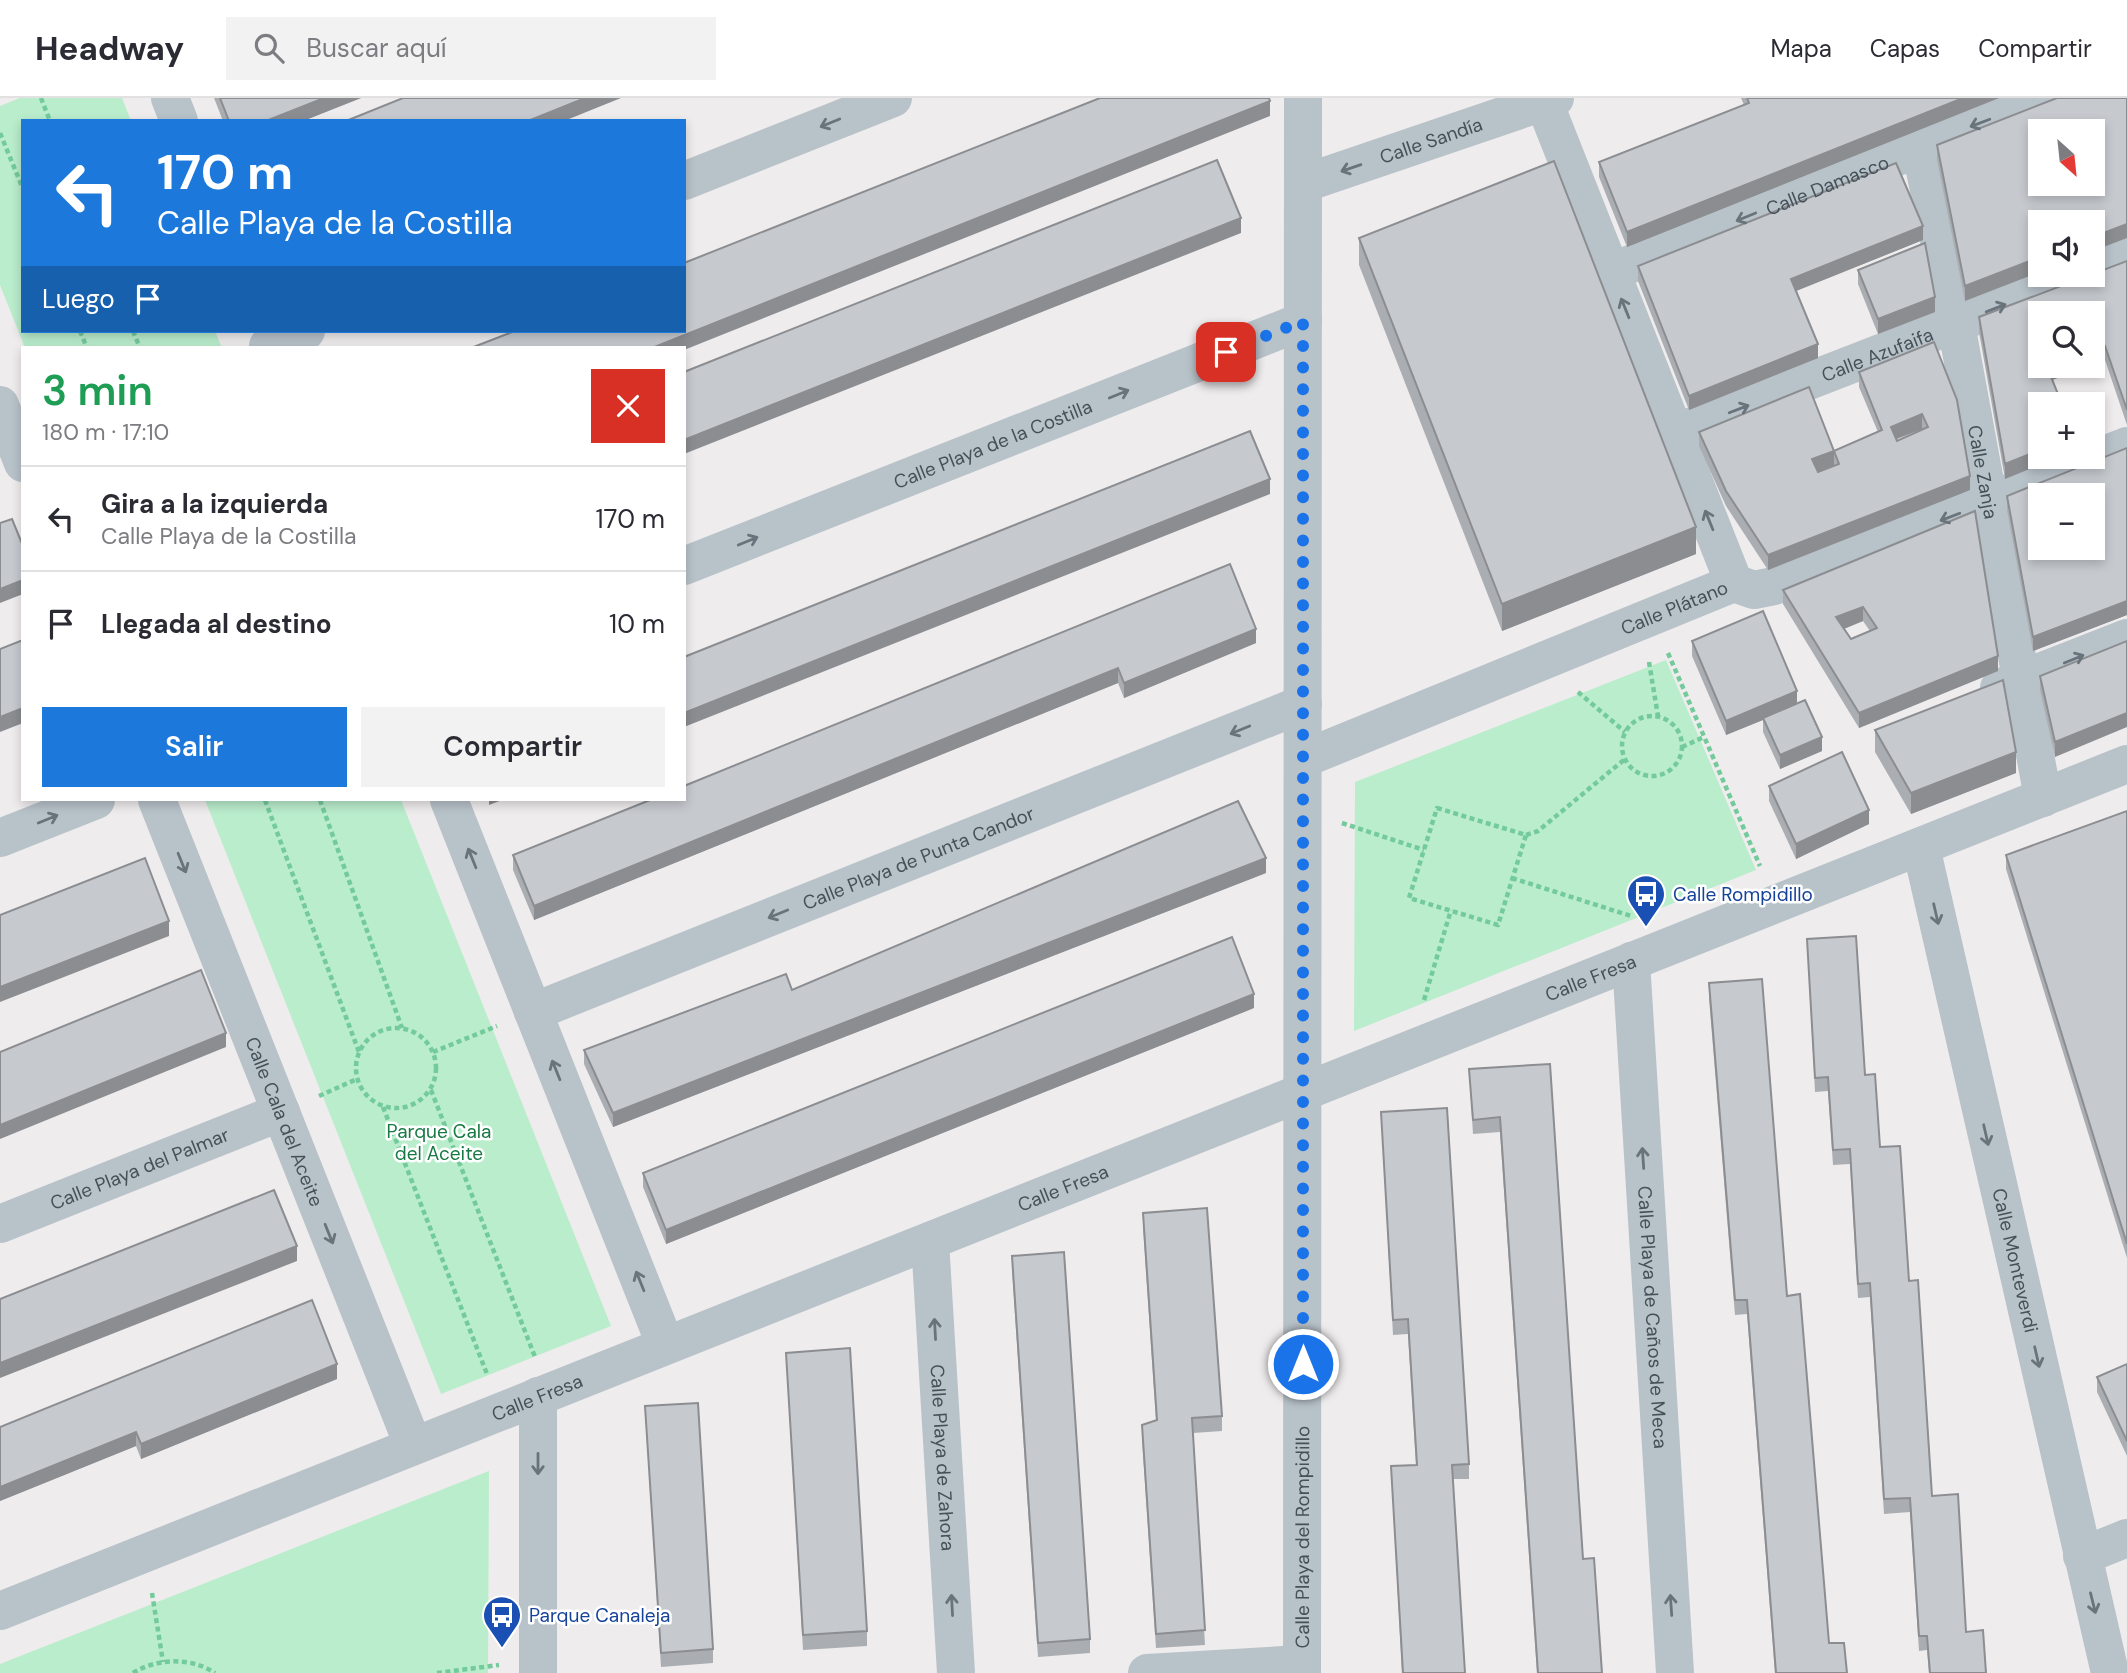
<!DOCTYPE html>
<html lang="es">
<meta charset="utf-8">
<style>
:root{--surface:#fff;--page:#f2f2f3;--text:#2b2b33;--muted:#7c7c81;--line:#e1e1e2;--accent:#1c78da}
body{margin:0;font-family:"DM Sans",sans-serif;background:var(--page);color:var(--text);height:100vh;display:flex;flex-direction:column;font-size:26px;white-space:nowrap}
*{box-sizing:border-box;margin:0}
p{font-size:23px;color:var(--muted)}
.icon{flex:none;width:38px;height:38px;fill:none;stroke:currentColor;stroke-width:2;stroke-linecap:round;stroke-linejoin:round}
.map{position:relative;flex:1;overflow:hidden}
.drawer{position:absolute;left:21px;top:248px;width:665px;height:455px;display:flex;flex-direction:column;background:var(--surface);border-radius:0px;box-shadow:0 4px 10px #0003}
.drawer>*{flex:none}
.guide{position:absolute;left:21px;top:21px;width:665px;height:214px;border-radius:0px;box-shadow:0 4px 10px #0003;background:#1c78da;color:#fff;overflow:hidden}
.needle{width:46px;rotate:153deg}
.buttons{position:absolute;left:2028px;top:21px;display:grid;gap:14px}
.buttons a{display:grid;place-items:center;width:77px;height:77px;border-radius:0px;background:var(--surface);box-shadow:0 4px 10px #0003;font-size:35px}
.pin{position:absolute;display:grid;place-items:center;width:60px;height:60px;color:#fff;margin:-30px;border-radius:14px;box-shadow:0 4px 10px #0006}
.me{position:absolute;width:77px;margin:-38px;rotate:0deg;stroke-linejoin:round;filter:drop-shadow(0 0 5px #0008)}
.turn{display:flex;align-items:center;gap:24px;height:147px;padding:0 21px;font-size:32px}
.turn .icon{width:91px;height:91px;stroke-width:2.5}
.turn b{display:block;font-size:49px;line-height:60px}
.then{display:flex;align-items:center;height:66px;padding:0 21px;background:#0003;gap:14px;font-size:26px}
.round{display:grid;place-items:center;flex:none;width:74px;height:74px;border-radius:0px;background:var(--page)}
.head{display:flex;align-items:center;justify-content:space-between;height:119px;padding:0 21px}
h1{font-size:42px;font-weight:600;line-height:52px;color:#1e9e55}
.button{display:flex;gap:14px;margin-top:auto;padding:14px 21px}
.button a{flex:1;height:80px;border-radius:0px;background:var(--accent);color:#fff;font-size:28px;font-weight:600;line-height:80px;text-align:center}
.button a+a{background:var(--page);color:var(--text)}
ul{padding:0;list-style:none}
li{display:flex;align-items:center;gap:21px;height:105px;padding:0 21px;border-top:2px solid var(--line)}
li div{flex:1}
li b{display:block;font-size:26px}
li em{font-style:normal}
header{display:flex;align-items:center;gap:42px;box-sizing:border-box;height:98px;padding:0 35px;background:var(--surface);border-bottom:2px solid var(--line)}
header strong{font-size:33px}
nav{display:flex;gap:38px;margin-inline-start:auto;font-size:24px}
.search{width:490px;height:63px;background:var(--page);display:flex;align-items:center;gap:18px;box-sizing:border-box;padding:0 24px;border-radius:0px;color:var(--muted);font-size:26px}
.map>svg:first-child{display:block}
</style>
<header>
<strong>Headway</strong>
<div class="search"><svg class="icon" aria-label="search" viewBox="0 0 24 24"><circle cx="10" cy="10" r="6"/><path d="M15 15l6 6"/></svg>Buscar aquí</div>
<nav><a>Mapa</a><a>Capas</a><a>Compartir</a></nav>
</header>
<div class="map">
<svg width="2127" height="1575" viewBox="0 0 2127 1575">
<rect width="100%" height="100%" fill="#efeced"/>
<!-- green -->
<g fill="#baedcc">
<polygon points="20,0 122,0 131,23 23,23 23,233 215,233 222,250 25,250 0,187 0,8"/>
<polygon points="1666,562 1756,772 1354,933 1355,684"/>
<polygon points="205,702 401,702 611,1228 441,1296"/>
<polygon points="489,1373 488,1575 0,1575 0,1566"/>
</g>
<g fill="none" stroke-linecap="round" stroke-linejoin="round">
<!-- path -->
<g stroke="#73ca9b" stroke-width="4.5" stroke-dasharray="5 3.5" stroke-linecap="butt">
<polyline points="41,0 50,23"/>
<polyline points="0,35 23,91"/>
<polyline points="80,233 87,250"/>
<polyline points="133,233 140,250"/>
<polyline points="1668,555 1760,768"/>
<polyline points="1649,564 1658,618"/>
<polyline points="1578,594 1625,634"/>
<circle cx="1652" cy="648" r="30"/>
<polyline points="1682,649 1704,639"/>
<polyline points="265,702 359,954"/>
<polyline points="320,702 402,930"/>
<polygon points="1437,710 1526,737 1498,827 1409,800"/>
<polyline points="1342,725 1424,752"/>
<polyline points="1526,737 1538,733 1625,661"/>
<polyline points="1512,780 1631,818"/>
<polyline points="1424,902 1451,812"/>
<circle cx="396" cy="970" r="40"/>
<polyline points="433,954 497,928"/>
<polyline points="431,992 535,1259"/>
<polyline points="319,998 357,981"/>
<polyline points="383,1009 487,1276"/>
<polyline points="152,1495 163,1564"/>
<path d="M133 1575C157 1560 191 1559 215 1575"/>
<polyline points="437,1575 499,1567"/>
</g>
<!-- minor -->
<g stroke="#b8c2c9" stroke-width="38">
<polyline points="170,0 179,23"/>
<polyline points="1544,4 1734,485"/>
<path id="s1" d="M1920 48 1956 226 2043 700"/>
<polyline points="684,83 893,0"/>
<path id="s2" d="M1305 85 1555 0"/>
<polyline points="2093,172 2127,159"/>
<path id="s3" d="M1611 174 2044 0"/>
<polyline points="268,248 306,233"/>
<polyline points="0,307 23,365"/>
<path id="s4" d="M1675 335 2081 177"/>
<path id="s5" d="M684 468 1303 223"/>
<polyline points="1999,590 2127,540"/>
<path id="s6" d="M1303 661 1734 485 1754 492 1774 488 2127 348"/>
<path id="s7" d="M157 702 413 1347"/>
<polyline points="449,702 665,1246"/>
<polyline points="0,740 96,702"/>
<path id="s8" d="M1921 749 2110 1575"/>
<path id="s9" d="M1631 863 1675 1575"/>
<path id="s10" d="M533 914 1303 606"/>
<path id="s11" d="M0 1126 281 1014"/>
<path id="s12" d="M930 1143 956 1575"/>
<polyline points="2082,1458 2127,1440"/>
<path id="s13" d="M0 1513 2127 666"/>
<polyline points="538,1575 538,1298"/>
<polyline points="1147,1575 1302,1566"/>
<path id="s14" d="M1302 1575 1303 0"/>
</g>
</g>
<!-- wall -->
<g fill="#aaaeb2" fill-rule="evenodd">
<polygon points="214,0 361,0 303,23 223,23"/>
<polygon points="1741,0 1999,0 1627,149 1599,79 1599,64 1744,7"/>
<polygon points="2057,0 1965,203 1937,62 1937,47"/>
<polygon points="1359,140 1696,456 1502,533 1359,167"/>
<polygon points="1923,142 1796,193 1818,260 1689,312 1638,183 1638,168"/>
<polygon points="2127,163 2127,327 2105,262 2093,267 2093,215 2052,282 2005,381 1979,234 1979,219"/>
<polygon points="1858,172 1935,214 1878,236 1858,186"/>
<path d="M1934 244 1970 392 1768 472 1726 408 1699 348V334L1834 353 1878 334 1859 289V274ZM1922 331 1897 343V341Z"/>
<polygon points="2127,350 2127,517 2033,553 2007,412 2007,398"/>
<path d="M1975 413 1998 573 1859 630 1783 506V492ZM1863 523 1870 533 1851 541 1844 531Z"/>
<polygon points="1230,466 1256,545 1124,600 1118,585 534,822 513,772 513,757"/>
<polygon points="1692,543 1797,605 1822,653 1780,671 1763,634 1763,622 1726,637 1692,558"/>
<polygon points="2127,543 2055,659 2040,592 2040,578"/>
<polygon points="1875,632 2016,675 1911,716 1875,654"/>
<polygon points="1769,688 1869,726 1796,761 1769,703"/>
<polygon points="2127,713 2127,1160 2006,771 2006,757"/>
<polygon points="1266,775 613,1029 584,966 584,952 792,892"/>
<polygon points="1807,841 1865,977 1909,1183 1932,1398 1966,1534 1986,1575 1929,1575 1927,1552 1919,1553 1910,1414 1884,1416 1870,1199 1858,1200 1850,1066 1833,1067 1828,993 1815,994"/>
<polygon points="1709,885 1787,1198 1829,1545 1847,1575 1775,1575 1747,1216 1735,1217 1709,900"/>
<polygon points="1254,910 666,1146 643,1089 643,1075"/>
<polygon points="1550,966 1583,1461 1602,1575 1537,1575 1500,1034 1473,1036 1469,971"/>
<polygon points="1381,1014 1469,1366 1469,1381 1453,1381 1465,1575 1402,1575 1391,1368 1416,1367 1408,1236 1393,1237"/>
<polygon points="1143,1115 1222,1318 1222,1333 1193,1335 1205,1547 1156,1550 1142,1341 1142,1327 1156,1323 1143,1129"/>
<polygon points="1012,1158 1090,1541 1090,1555 1038,1559 1012,1172"/>
<polygon points="786,1255 867,1533 867,1548 803,1552"/>
<polygon points="2127,1266 2127,1358 2097,1294 2097,1279"/>
<polygon points="337,1281 141,1361 136,1348 0,1403 0,1329"/>
<polygon points="645,1308 713,1551 713,1565 661,1569"/>
</g>
<!-- shaded-wall -->
<g fill="#8b8d91">
<polygon points="324,0 361,0 303,23 266,23"/>
<polygon points="585,0 621,0 564,23 528,23"/>
<polygon points="1963,0 1999,0 1627,149 1627,134"/>
<polygon points="1270,3 1270,18 684,252 684,250 652,250"/>
<polygon points="1241,120 1241,135 684,356 684,342"/>
<polygon points="2127,126 2127,140 2093,153 2093,139"/>
<polygon points="1923,128 1923,142 1791,195 1791,181"/>
<polygon points="2040,159 2040,174 1965,203 1965,188"/>
<polygon points="1935,199 1935,214 1878,236 1878,221"/>
<polygon points="1818,246 1818,260 1689,312 1689,298"/>
<polygon points="2105,248 2105,262 2093,267 2093,252"/>
<polygon points="2052,268 2090,268 2047,284 2047,269"/>
<polygon points="1922,316 1922,331 1891,343 1891,329"/>
<polygon points="2040,352 2040,359 2059,359 2005,381 2005,366"/>
<polygon points="1834,353 1834,368 1812,376 1812,361"/>
<polygon points="1970,378 1970,392 1768,472 1768,457"/>
<polygon points="1270,381 1270,396 684,629 684,615"/>
<polygon points="1696,429 1696,456 1502,533 1502,506"/>
<polygon points="23,482 23,496 0,505 0,491"/>
<polygon points="2127,503 2127,517 2033,553 2033,539"/>
<polygon points="1863,509 1863,523 1836,534 1836,519"/>
<polygon points="1256,531 1256,545 1124,600 1124,585"/>
<polygon points="1998,558 1998,573 1859,630 1859,615"/>
<polygon points="1118,570 1118,585 534,822 534,808"/>
<polygon points="1797,593 1797,608 1726,637 1726,623"/>
<polygon points="23,610 23,625 0,634 0,619"/>
<polygon points="2127,615 2127,629 2055,659 2055,644"/>
<polygon points="1822,639 1822,653 1780,671 1780,657"/>
<polygon points="2016,654 2016,675 1911,716 1911,695"/>
<polygon points="489,702 502,702 489,707"/>
<polygon points="1869,712 1869,726 1796,761 1796,746"/>
<polygon points="1266,760 1266,775 613,1029 613,1015"/>
<polygon points="169,823 169,838 0,904 0,889"/>
<polygon points="1254,896 1254,910 666,1146 666,1132"/>
<polygon points="226,935 226,949 0,1041 0,1027"/>
<polygon points="297,1148 297,1163 0,1280 0,1265"/>
<polygon points="337,1266 337,1281 141,1361 141,1346"/>
<polygon points="136,1334 136,1348 0,1403 0,1389"/>
</g>
<!-- building -->
<g fill="#c6cacf" stroke="#8b8d91" stroke-width="2" fill-rule="evenodd">
<polygon points="220,0 324,0 266,23 229,23"/>
<polygon points="403,0 585,0 528,23 346,23"/>
<polygon points="1100,0 1269,0 1270,3 652,250 471,250 515,233 684,233 684,165"/>
<polygon points="1747,0 1963,0 1627,134 1599,64 1749,5"/>
<path d="M2057 0H2127V126L2093 139V124H2040V159L1965 188 1937 47ZM2040 33H2093V86H2040Z"/>
<polygon points="1217,62 1241,120 684,342 684,274"/>
<polygon points="1554,63 1696,429 1502,506 1359,140"/>
<polygon points="1896,65 1923,128 1791,181 1818,246 1689,298 1638,168"/>
<polygon points="1925,145 1935,199 1878,221 1858,172"/>
<polygon points="2127,163 2127,312 2105,248 2093,252 2093,215 2040,215 2040,268 2052,268 2047,269 2062,306 2040,306 2040,352 2005,366 1979,219"/>
<path d="M1934 244 1957 302 1970 378 1768 457 1726 393 1699 334 1809 289 1834 353 1882 332 1859 274ZM1922 316 1928 329 1897 343 1891 329ZM1834 353 1839 366 1818 374 1812 361Z"/>
<polygon points="1250,333 1270,381 684,615 684,559"/>
<path d="M2127 350V503L2033 539 2007 398ZM2040 397H2093V450H2040Z"/>
<path d="M1975 413 1998 558 1859 615 1783 492ZM1863 509 1877 530 1851 541 1836 519Z"/>
<polygon points="12,421 23,448 23,482 0,491 0,425"/>
<polygon points="1230,466 1256,531 1124,585 1118,570 534,808 513,757 650,702 684,702 684,688"/>
<polygon points="1763,513 1797,593 1726,623 1692,543"/>
<polygon points="23,542 23,610 0,619 0,551"/>
<polygon points="2127,543 2127,615 2055,644 2040,578"/>
<polygon points="2003,582 2016,654 1911,695 1875,632"/>
<polygon points="1805,602 1822,639 1780,657 1763,620"/>
<polygon points="1842,654 1869,712 1796,746 1769,688"/>
<polygon points="1238,703 1266,760 613,1015 584,952 786,876 792,892"/>
<polygon points="2127,713 2127,1146 2006,757"/>
<polygon points="145,760 169,823 0,889 0,817"/>
<polygon points="1856,838 1865,977 1875,976 1880,1049 1900,1048 1909,1183 1918,1182 1932,1398 1958,1396 1966,1534 1983,1532 1986,1575 1930,1575 1927,1538 1919,1538 1910,1400 1884,1401 1870,1185 1858,1186 1850,1051 1833,1052 1828,979 1815,980 1807,841"/>
<polygon points="1232,839 1254,896 666,1132 643,1075"/>
<polygon points="201,872 226,935 0,1027 0,954"/>
<polygon points="1762,881 1787,1198 1800,1196 1829,1545 1844,1545 1847,1575 1776,1575 1747,1202 1735,1202 1709,885"/>
<polygon points="1550,966 1583,1461 1594,1460 1602,1575 1538,1575 1500,1019 1473,1022 1469,971"/>
<polygon points="1447,1010 1469,1366 1452,1367 1465,1575 1403,1575 1391,1368 1417,1367 1408,1221 1393,1222 1381,1014"/>
<polygon points="274,1092 297,1148 0,1265 0,1201"/>
<polygon points="1207,1110 1222,1318 1192,1320 1205,1532 1156,1536 1142,1327 1157,1322 1143,1115"/>
<polygon points="1064,1154 1090,1541 1038,1545 1012,1158"/>
<polygon points="312,1202 337,1266 141,1346 136,1334 0,1389 0,1329"/>
<polygon points="850,1250 867,1533 803,1537 786,1255"/>
<polygon points="2127,1266 2127,1343 2097,1279"/>
<polygon points="698,1305 713,1551 661,1555 645,1308"/>
</g>
<!-- one-way arrows -->
<defs><path id="oneway-shaft" d="M-6 0H5M1.5-3L5.5 0L1.5 3" fill="none" stroke-width="1.6" stroke-linecap="round" stroke-linejoin="round" transform="scale(1.75)"/></defs>
<g stroke="#68737b">
<use href="#oneway-shaft" transform="translate(830 25) rotate(158)"/>
<use href="#oneway-shaft" transform="translate(1980 25) rotate(159)"/>
<use href="#oneway-shaft" transform="translate(1351 70) rotate(161)"/>
<use href="#oneway-shaft" transform="translate(1746 119) rotate(158)"/>
<use href="#oneway-shaft" transform="translate(1625 210) rotate(-112)"/>
<use href="#oneway-shaft" transform="translate(1996 210) rotate(-21)"/>
<use href="#oneway-shaft" transform="translate(1119 296) rotate(-22)"/>
<use href="#oneway-shaft" transform="translate(1739 311) rotate(-21)"/>
<use href="#oneway-shaft" transform="translate(1950 419) rotate(159)"/>
<use href="#oneway-shaft" transform="translate(1709 422) rotate(-112)"/>
<use href="#oneway-shaft" transform="translate(748 443) rotate(-22)"/>
<use href="#oneway-shaft" transform="translate(2074 561) rotate(-22)"/>
<use href="#oneway-shaft" transform="translate(1240 632) rotate(158)"/>
<use href="#oneway-shaft" transform="translate(48 721) rotate(-22)"/>
<use href="#oneway-shaft" transform="translate(472 760) rotate(-112)"/>
<use href="#oneway-shaft" transform="translate(182 765) rotate(68)"/>
<use href="#oneway-shaft" transform="translate(778 816) rotate(158)"/>
<use href="#oneway-shaft" transform="translate(1936 816) rotate(77)"/>
<use href="#oneway-shaft" transform="translate(556 972) rotate(-112)"/>
<use href="#oneway-shaft" transform="translate(1986 1037) rotate(77)"/>
<use href="#oneway-shaft" transform="translate(1643 1060) rotate(-94)"/>
<use href="#oneway-shaft" transform="translate(329 1136) rotate(68)"/>
<use href="#oneway-shaft" transform="translate(640 1183) rotate(-112)"/>
<use href="#oneway-shaft" transform="translate(935 1231) rotate(-93)"/>
<use href="#oneway-shaft" transform="translate(2037 1259) rotate(77)"/>
<use href="#oneway-shaft" transform="translate(538 1366) rotate(90)"/>
<use href="#oneway-shaft" transform="translate(2093 1505) rotate(76)"/>
<use href="#oneway-shaft" transform="translate(952 1507) rotate(-93)"/>
<use href="#oneway-shaft" transform="translate(1671 1507) rotate(-94)"/>
</g>
<g fill="none" stroke-linecap="round" stroke-linejoin="round">
<!-- route -->
<polyline stroke="#1a73e8" stroke-width="12" stroke-dasharray="0 21.6" points="1226,254 1303,223 1303,1266"/>
</g>
<!-- icons -->
<defs>
<symbol id="bus-pin" viewBox="-11 -11 22 30"><path d="M0 17L-7.5 6A9.5 9.5 0 1 1 7.5 6Z" fill="#1a4fb4" stroke="#fff"/><path d="M-5-6H5V4H4V6H2V4H-2V6H-4V4H-5ZM-3.5-4V0h7V-4ZM-3.5 1.2v1.5H-2V1.2ZM2 1.2v1.5H3.5V1.2Z" fill="#fff"/></symbol>
</defs>
<g fill-rule="evenodd">
<use href="#bus-pin" x="1624" y="774" width="44" height="60"/>
<use href="#bus-pin" x="480" y="1495" width="44" height="60"/>
</g>
<g text-anchor="middle" stroke-width="5" stroke-linejoin="round" paint-order="stroke">
<!-- street labels -->
<g font-size="19" fill="#455159" stroke="#fff">
<text dy="7" stroke="none"><textPath href="#s2" startOffset="133">Calle Sandía</textPath></text>
<text dy="7" stroke="none"><textPath href="#s3" startOffset="233">Calle Damasco</textPath></text>
<text dy="7" stroke="none"><textPath href="#s4" startOffset="217">Calle Azufaifa</textPath></text>
<text dy="7" stroke="none"><textPath href="#s5" startOffset="332">Calle Playa de la Costilla</textPath></text>
<text dy="7" stroke="none"><textPath href="#s1" startOffset="332">Calle Zanja</textPath></text>
<text dy="7" stroke="none"><textPath href="#s6" startOffset="401">Calle Plátano</textPath></text>
<text dy="7" stroke="none"><textPath href="#s10" startOffset="415">Calle Playa de Punta Candor</textPath></text>
<text dy="7" stroke="none"><textPath href="#s13" startOffset="1712">Calle Fresa</textPath></text>
<text dy="7" stroke="none"><textPath href="#s7" startOffset="346">Calle Cala del Aceite</textPath></text>
<text dy="7" stroke="none"><textPath href="#s11" startOffset="150">Calle Playa del Palmar</textPath></text>
<text dy="7" stroke="none"><textPath href="#s13" startOffset="1144">Calle Fresa</textPath></text>
<text dy="7" stroke="none"><textPath href="#s8" startOffset="424">Calle Monteverdi</textPath></text>
<text dy="7" stroke="none"><textPath href="#s9" startOffset="357">Calle Playa de Caños de Meca</textPath></text>
<text dy="7" stroke="none"><textPath href="#s13" startOffset="578">Calle Fresa</textPath></text>
<text dy="7" stroke="none"><textPath href="#s12" startOffset="217">Calle Playa de Zahora</textPath></text>
<text dy="7" stroke="none"><textPath href="#s14" startOffset="136">Calle Playa del Rompidillo</textPath></text>
</g>
<!-- transit labels -->
<g font-size="19" fill="#164399" stroke="#fff" text-anchor="start">
<text x="1673" y="803">Calle Rompidillo</text>
<text x="529" y="1524">Parque Canaleja</text>
</g>
<!-- park labels -->
<g font-size="19" fill="#187944" stroke="#fff">
<text x="439" y="1040">Parque Cala<tspan x="439" dy="22">del Aceite</tspan></text>
</g>
</g>
</svg>
<div class="buttons">
<a><svg class="needle" viewBox="-14 -14 28 28"><path d="M0-13l5 13h-10z" fill="#e53935"/><path d="M0 13l5-13h-10z" fill="#7c7c81"/></svg></a>
<a><svg class="icon" aria-label="sound" viewBox="0 0 24 24"><path d="M4 9h4l5-4v14l-5-4H4zM17 9q2 3 0 6"/></svg></a>
<a><svg class="icon" aria-label="search" viewBox="0 0 24 24"><circle cx="10" cy="10" r="6"/><path d="M15 15l6 6"/></svg></a>
<a>+</a>
<a>−</a>
</div>
<div class="pin" style="left:1226px;top:254px;background:#d93025"><svg class="icon" aria-label="arrive" viewBox="0 0 24 24"><path d="M6 21V4h12l-3 4 3 4H6"/></svg></div>
<svg class="me" style="left:1303px;top:1266px" viewBox="-20 -20 40 40"><circle r="17" fill="#1a73e8" stroke="#fff" stroke-width="3"/><path d="M0-11L8 9 0 5-8 9z" fill="#fff"/></svg>
<div class="guide">
<div class="turn"><svg class="icon" aria-label="left" viewBox="0 0 24 24"><path d="M17 20v-9H6M10 6l-5 5 5 5"/></svg><div><b>170 m</b>Calle Playa de la Costilla</div></div>
<div class="then">Luego<svg class="icon" aria-label="arrive" viewBox="0 0 24 24"><path d="M6 21V4h12l-3 4 3 4H6"/></svg></div>
</div>
<section class="drawer">
<div class="head"><div><h1>3 min</h1><p>180 m · 17:10</p></div><a class="round" style="background:#d93025;color:#fff"><svg class="icon" aria-label="close" viewBox="0 0 24 24"><path d="M6 6l12 12M18 6L6 18"/></svg></a></div>
<ul>
<li><svg class="icon" aria-label="left" viewBox="0 0 24 24"><path d="M17 20v-9H6M10 6l-5 5 5 5"/></svg><div><b>Gira a la izquierda</b><p>Calle Playa de la Costilla</p></div><em>170 m</em></li>
<li><svg class="icon" aria-label="arrive" viewBox="0 0 24 24"><path d="M6 21V4h12l-3 4 3 4H6"/></svg><div><b>Llegada al destino</b></div><em>10 m</em></li>
</ul>
<div class="button"><a>Salir</a><a>Compartir</a></div>
</section>
</div>
